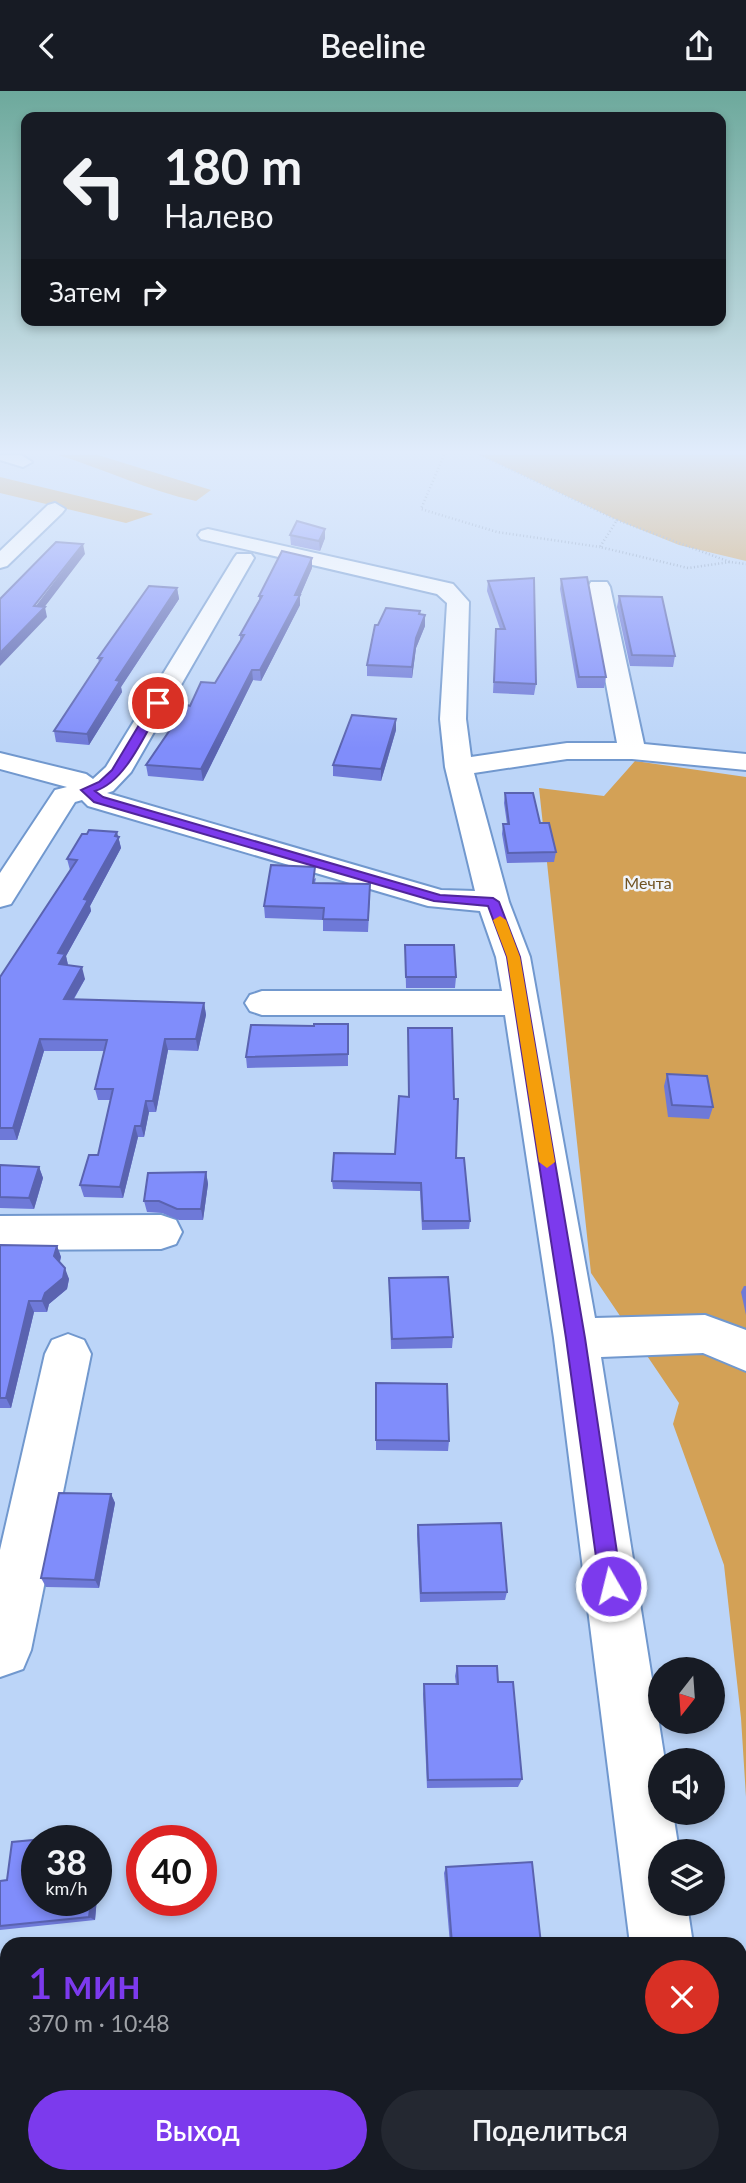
<!DOCTYPE html>
<html lang="ru">
<meta charset="utf-8">
<style>
:root{--surface:#171b24;--page:#242831;--text:#f1f3f6;--muted:#9ea1a6;--accent:#7c3aed}
body{margin:0;font-family:Lato,sans-serif;background:var(--page);color:var(--text);height:100vh;display:flex;flex-direction:column;font-size:26px;white-space:nowrap}
*{box-sizing:border-box;margin:0}
p{font-size:23px;color:var(--muted)}
.icon{flex:none;width:38px;height:38px;fill:none;stroke:currentColor;stroke-width:2;stroke-linecap:round;stroke-linejoin:round}
.map{position:relative;flex:1;overflow:hidden}
.panel{position:absolute;left:0px;top:1846px;width:747px;height:247px;display:flex;flex-direction:column;background:var(--surface);border-radius:21px 21px 0 0;box-shadow:0 4px 10px #0003}
.panel>*{flex:none}
.hud{position:absolute;left:21px;top:21px;width:705px;height:214px;border-radius:14px;box-shadow:0 4px 10px #0003;background:#171b24;color:var(--text);overflow:hidden}
.needle{width:46px;rotate:197deg}
.tools{position:absolute;left:648px;top:1566px;display:grid;gap:14px}
.tools a{display:grid;place-items:center;width:77px;height:77px;border-radius:50%;background:var(--surface);box-shadow:0 4px 10px #0003;font-size:35px}
.speed{position:absolute;left:21px;top:1734px;display:flex;gap:14px;font-size:35px;font-weight:700;text-align:center}
.speed>*{display:grid;place-content:center;width:91px;height:91px;border-radius:50%;background:var(--surface);box-shadow:0 4px 10px #0003;line-height:1}
.speed small{font-size:18px;font-weight:400}
.speed .limit{border:10px solid #d22;background:#fff;color:#111}
.pin{position:absolute;display:grid;place-items:center;width:60px;height:60px;color:#fff;margin:-30px;border:4px solid #fff;border-radius:50%;box-shadow:0 2px 7px #0007}
.me{position:absolute;width:77px;margin:-38px;rotate:352deg;stroke-linejoin:round;filter:drop-shadow(0 0 5px #0008)}
.turn{display:flex;align-items:center;gap:24px;height:147px;padding:0 28px;font-size:32px}
.turn .icon{width:91px;height:91px;stroke-width:2.5}
.turn b{display:block;font-size:49px;line-height:60px}
.then{display:flex;align-items:center;height:66px;padding:0 28px;background:#0003;gap:14px;font-size:26px}
.round{display:grid;place-items:center;flex:none;width:74px;height:74px;border-radius:37px;background:var(--page)}
.overview{display:flex;align-items:center;justify-content:space-between;height:119px;padding:0 28px}
h1{font-size:42px;font-weight:600;line-height:52px;color:var(--accent)}
.cta{display:flex;gap:14px;margin-top:auto;padding:14px 28px}
.cta a{flex:1;height:80px;border-radius:42px;background:var(--accent);color:#fff;font-size:28px;font-weight:600;line-height:80px;text-align:center}
.cta a+a{background:var(--page);color:var(--text)}
header{display:flex;justify-content:space-between;align-items:center;height:91px;padding:0 28px;background:var(--surface);font-size:32px;font-weight:600}
.map>svg:first-child{display:block}
</style>
<header><svg class="icon" aria-label="back" viewBox="0 0 24 24"><path d="M15 5l-7 7 7 7"/></svg>Beeline<svg class="icon" aria-label="share" viewBox="0 0 24 24"><path d="M12 15V3M7 8l5-5 5 5M5 13v7h14v-7"/></svg></header>
<div class="map">
<svg width="746" height="2092" viewBox="0 0 746 2092">
<rect width="100%" height="100%" fill="#bcd5f8"/>
<!-- green -->
<g fill="#d3a156">
<path d="M58 364H98L211 399 196 410C149 400 104 378 58 364Z"/>
<polygon points="480,364 746,364 746,470 679,454 617,429"/>
<polygon points="0,386 153,423 126,432 0,402"/>
<polygon points="635,670 746,686 746,1706 741,1627 724,1474 673,1333 679,1312 591,1182 539,697 604,705"/>
</g>
<g fill="none" stroke-linecap="round" stroke-linejoin="round">
<defs>
<g id="minor">
<polygon points="0,364 21,364 32,371 23,376 0,369"/>
<polygon points="55,412 65,418 62,422 7,475 0,477 0,460 48,414"/>
<polygon points="208,438 453,493 469,511 466,628 471,666 567,652 617,652 588,496 591,491 607,491 610,496 644,653 746,663 746,679 632,668 567,668 474,682 509,811 530,866 595,1227 705,1224 746,1239 746,1280 703,1262 601,1266 665,1670 660,1670 660,1722 673,1722 679,1760 660,1760 660,1813 687,1813 693,1853 630,1853 554,1247 505,924 262,924 250,920 245,912 250,904 262,900 502,900 496,866 480,820 428,815 88,715 82,709 75,711 11,813 0,816 0,782 55,699 67,696 0,678 0,662 86,683 93,688 106,676 234,467 237,463 251,463 254,467 131,681 113,700 107,702 441,799 475,800 445,676 440,628 447,512 437,503 201,448 198,444 201,440"/>
<polygon points="161,1124 176,1129 182,1141 176,1153 161,1158 0,1159 0,1125"/>
<polygon points="68,1243 84,1249 91,1263 31,1559 23,1578 0,1586 0,1459 45,1263 52,1249"/>
<polygon points="661,2086 731,2086 732,2092 662,2092"/>
</g>
</defs>
<!-- minor casing -->
<use href="#minor" stroke="#7198ce" stroke-width="4"/>
<!-- path -->
<g stroke="#8399b8" stroke-width="2.5" stroke-dasharray="1 2.5" stroke-linecap="butt">
<polyline points="444,364 421,418 497,441 600,456"/>
<polyline points="480,364 617,429 600,456 688,477 730,471"/>
<polyline points="617,429 730,471 746,473"/>
</g>
<!-- minor -->
<use href="#minor" fill="#fff" fill-rule="evenodd"/>
</g>
<!-- wall -->
<g fill="#6e79d8">
<polygon points="325,438 325,447 320,460 291,454 290,444"/>
<polygon points="312,477 300,505 300,514 261,590 253,589 203,690 148,685 146,674 190,615 215,592 240,550 240,544 259,509 259,505"/>
<polygon points="561,488 606,586 604,597 577,597 560,498"/>
<polygon points="488,490 536,593 534,604 493,602 496,538 500,538 487,500"/>
<polygon points="177,497 179,508 121,596 122,601 89,654 56,651 54,640 99,571 98,567"/>
<polygon points="619,505 675,565 673,576 630,575 617,516"/>
<polygon points="420,520 420,523 425,524 425,535 416,557 412,587 367,585 367,574"/>
<polygon points="396,628 396,639 381,690 333,685 333,674"/>
<polygon points="505,702 540,732 556,761 554,771 507,772 502,743 503,733 507,733 504,712"/>
<polygon points="118,745 121,757 90,815 91,820 66,865 68,874 85,888 74,908 204,912 206,924 198,960 168,959 156,1021 149,1021 144,1046 138,1046 123,1107 84,1106 80,1094 98,1064 111,1009 98,1009 95,998 104,960 44,960 17,1049 0,1049 0,886 70,779 67,768"/>
<polygon points="316,787 315,792 370,805 368,841 323,840 323,829 265,827 264,815"/>
<polygon points="405,854 456,886 455,897 406,897"/>
<polygon points="348,933 348,975 247,977 246,966 314,935"/>
<polygon points="667,983 713,1016 709,1028 668,1026 664,995"/>
<polygon points="454,1008 456,1067 470,1130 469,1138 422,1139 420,1100 333,1098 332,1090 395,1063"/>
<polygon points="0,1074 39,1076 43,1087 34,1118 0,1117"/>
<polygon points="206,1081 208,1093 203,1129 179,1129 162,1122 147,1121 144,1110"/>
<polygon points="0,1154 57,1155 61,1166 60,1171 69,1188 67,1198 49,1213 47,1221 34,1221 11,1317 0,1317"/>
<polygon points="389,1187 453,1246 452,1257 391,1258"/>
<polygon points="744,1195 746,1195 746,1224 741,1201"/>
<polygon points="376,1292 449,1350 448,1360 376,1359"/>
<polygon points="111,1403 115,1412 99,1497 46,1496 41,1487"/>
<polygon points="418,1434 507,1501 505,1509 420,1511 417,1443"/>
<polygon points="457,1575 498,1591 522,1688 518,1696 427,1697 423,1603 424,1593 456,1593 455,1585"/>
<polygon points="86,1744 92,1748 92,1750 37,1750 37,1810 96,1810 96,1783 99,1784 95,1829 0,1839 0,1790 7,1789 12,1751"/>
<polygon points="446,1776 541,1853 450,1853 444,1782"/>
</g>
<!-- shaded-wall -->
<g fill="#5a63b0">
<polygon points="325,438 325,447 320,460 319,450"/>
<polygon points="83,453 85,463 43,518 45,516 47,526 0,575 0,562"/>
<polygon points="312,467 312,477 300,505 300,514 261,590 260,579"/>
<polygon points="177,497 179,508 121,596 122,601 89,654 87,643 116,589"/>
<polygon points="425,524 425,535 416,557 412,587 412,576 416,547"/>
<polygon points="252,579 253,589 203,690 201,678"/>
<polygon points="396,628 396,639 381,690 381,678"/>
<polygon points="117,741 121,757 90,815 91,820 66,865 68,874 59,873 58,862"/>
<polygon points="82,876 85,888 67,919 64,908"/>
<polygon points="204,912 206,924 198,960 196,948"/>
<polygon points="40,948 44,960 17,1049 13,1037"/>
<polygon points="165,948 168,959 156,1021 153,1010"/>
<polygon points="146,1010 149,1021 144,1046 141,1035"/>
<polygon points="135,1035 138,1046 123,1107 120,1096"/>
<polygon points="39,1076 43,1087 34,1118 29,1107"/>
<polygon points="206,1081 208,1093 203,1129 201,1118"/>
<polygon points="57,1155 61,1166 58,1176 54,1165"/>
<polygon points="65,1177 69,1188 67,1198 49,1213 47,1221 42,1210 45,1202"/>
<polygon points="29,1210 34,1221 11,1317 6,1307"/>
<polygon points="111,1403 115,1412 99,1497 95,1489"/>
<polygon points="86,1744 92,1748 92,1750 86,1750"/>
<polygon points="96,1783 99,1784 95,1829 89,1826 91,1810 96,1810"/>
</g>
<!-- building -->
<g fill="#808dfb" stroke="#5a63b0" stroke-width="2">
<polygon points="297,430 325,438 319,450 290,444"/>
<polygon points="56,451 83,453 34,515 45,516 0,562 0,508"/>
<polygon points="282,460 312,467 295,504 300,504 260,579 252,579 201,678 146,674 187,614 190,615 201,591 215,592 244,544 240,544 262,505 259,505"/>
<polygon points="587,486 606,586 579,586 561,488"/>
<polygon points="534,487 536,593 494,591 496,538 505,538 488,490"/>
<polygon points="149,495 177,497 116,589 120,590 87,643 54,640 102,567 98,567"/>
<polygon points="619,505 662,506 675,565 632,564"/>
<polygon points="386,517 420,520 419,523 425,524 416,547 412,576 367,574 375,534 378,534"/>
<polygon points="352,624 396,628 381,678 333,674"/>
<polygon points="505,702 533,702 540,732 549,732 556,761 508,762 503,733 509,733"/>
<polygon points="89,739 117,741 115,745 119,746 84,808 88,809 58,862 65,863 59,873 82,876 64,908 204,912 196,948 165,948 153,1010 146,1010 141,1035 135,1035 120,1096 80,1094 89,1064 98,1064 113,998 95,998 107,949 40,948 13,1037 0,1037 0,886 77,769 67,768 82,743 87,743"/>
<polygon points="271,774 315,776 313,792 370,793 368,829 323,828 324,817 264,815"/>
<polygon points="405,854 454,854 456,886 406,886"/>
<polygon points="314,933 348,933 348,963 246,966 251,934 314,935"/>
<polygon points="408,937 452,937 454,1008 458,1008 456,1067 464,1067 470,1130 423,1130 421,1092 332,1090 334,1062 395,1063 399,1005 409,1006"/>
<polygon points="667,983 707,985 713,1016 672,1014"/>
<polygon points="0,1074 39,1076 29,1107 0,1106"/>
<polygon points="206,1081 201,1118 177,1118 159,1110 144,1110 148,1082"/>
<polygon points="0,1154 57,1155 54,1165 65,1177 63,1187 45,1202 42,1210 29,1210 6,1307 0,1307"/>
<polygon points="448,1186 453,1246 392,1248 389,1187"/>
<polygon points="376,1292 447,1293 449,1350 376,1349"/>
<polygon points="59,1402 111,1403 95,1489 41,1487"/>
<polygon points="501,1432 507,1501 421,1502 418,1434"/>
<polygon points="457,1575 497,1575 498,1591 513,1591 522,1688 428,1689 424,1593 458,1593"/>
<polygon points="86,1744 86,1750 37,1750 37,1810 91,1810 89,1826 0,1835 0,1790 7,1789 12,1751"/>
<polygon points="532,1771 541,1853 452,1853 446,1776"/>
</g>
<!-- sky -->
<linearGradient id="sky" x2="0" y2="1"><stop stop-color="#6da99c"/><stop offset="0.55" stop-color="#e1ecfc"/><stop offset="1" stop-color="#e1ecfc" stop-opacity="0"/></linearGradient>
<rect width="746" height="657" fill="url(#sky)"/>
<!-- route -->
<path fill="#7c3aed" stroke="#51269a" stroke-width="2" d="M154 609 163 612C146 640 127 690 95 700L103 706 440 804 493 807 499 811 520 866 585 1247 622 1495 619 1503 611 1506 603 1503 600 1495 566 1247 507 866 488 815 434 810 94 711 81 699 99 691 112 679Z"/>
<!-- slow -->
<polygon fill="#f59e0b" points="500,825 506,829 520,866 555,1071 547,1077 539,1071 507,866 493,829"/>
<g text-anchor="middle" stroke-width="5" stroke-linejoin="round" paint-order="stroke">
<!-- far-park labels -->
<g font-size="16" fill="#705221" stroke="#f0f4fa">
<text x="648" y="798">Мечта</text>
</g>
</g>
</svg>
<div class="tools">
<a><svg class="needle" viewBox="-14 -14 28 28"><path d="M0-13l5 13h-10z" fill="#e53935"/><path d="M0 13l5-13h-10z" fill="#9ea1a6"/></svg></a>
<a><svg class="icon" aria-label="sound" viewBox="0 0 24 24"><path d="M4 9h4l5-4v14l-5-4H4zM17 9q2 3 0 6"/></svg></a>
<a><svg class="icon" aria-label="layers" viewBox="0 0 24 24"><path d="M12 4l9 5-9 5-9-5zM3 14l9 5 9-5"/></svg></a>
</div>
<div class="speed"><div>38<small>km/h</small></div><div class="limit">40</div></div>
<div class="pin" style="left:158px;top:612px;background:#d93025"><svg class="icon" aria-label="arrive" viewBox="0 0 24 24"><path d="M6 21V4h12l-3 4 3 4H6"/></svg></div>
<svg class="me" style="left:611px;top:1495px" viewBox="-20 -20 40 40"><circle r="17" fill="#7c3aed" stroke="#fff" stroke-width="3"/><path d="M0-11L8 9 0 5-8 9z" fill="#fff"/></svg>
<div class="hud">
<div class="turn"><svg class="icon" aria-label="left" viewBox="0 0 24 24"><path d="M17 20v-9H6M10 6l-5 5 5 5"/></svg><div><b>180 m</b>Налево</div></div>
<div class="then">Затем<svg class="icon" aria-label="right" viewBox="0 0 24 24"><path d="M7 20v-9h11M14 6l5 5-5 5"/></svg></div>
</div>
<section class="panel">
<div class="overview"><div><h1>1 мин</h1><p>370 m · 10:48</p></div><a class="round" style="background:#d93025;color:#fff"><svg class="icon" aria-label="close" viewBox="0 0 24 24"><path d="M6 6l12 12M18 6L6 18"/></svg></a></div>
<div class="cta"><a>Выход</a><a>Поделиться</a></div>
</section>
</div>
